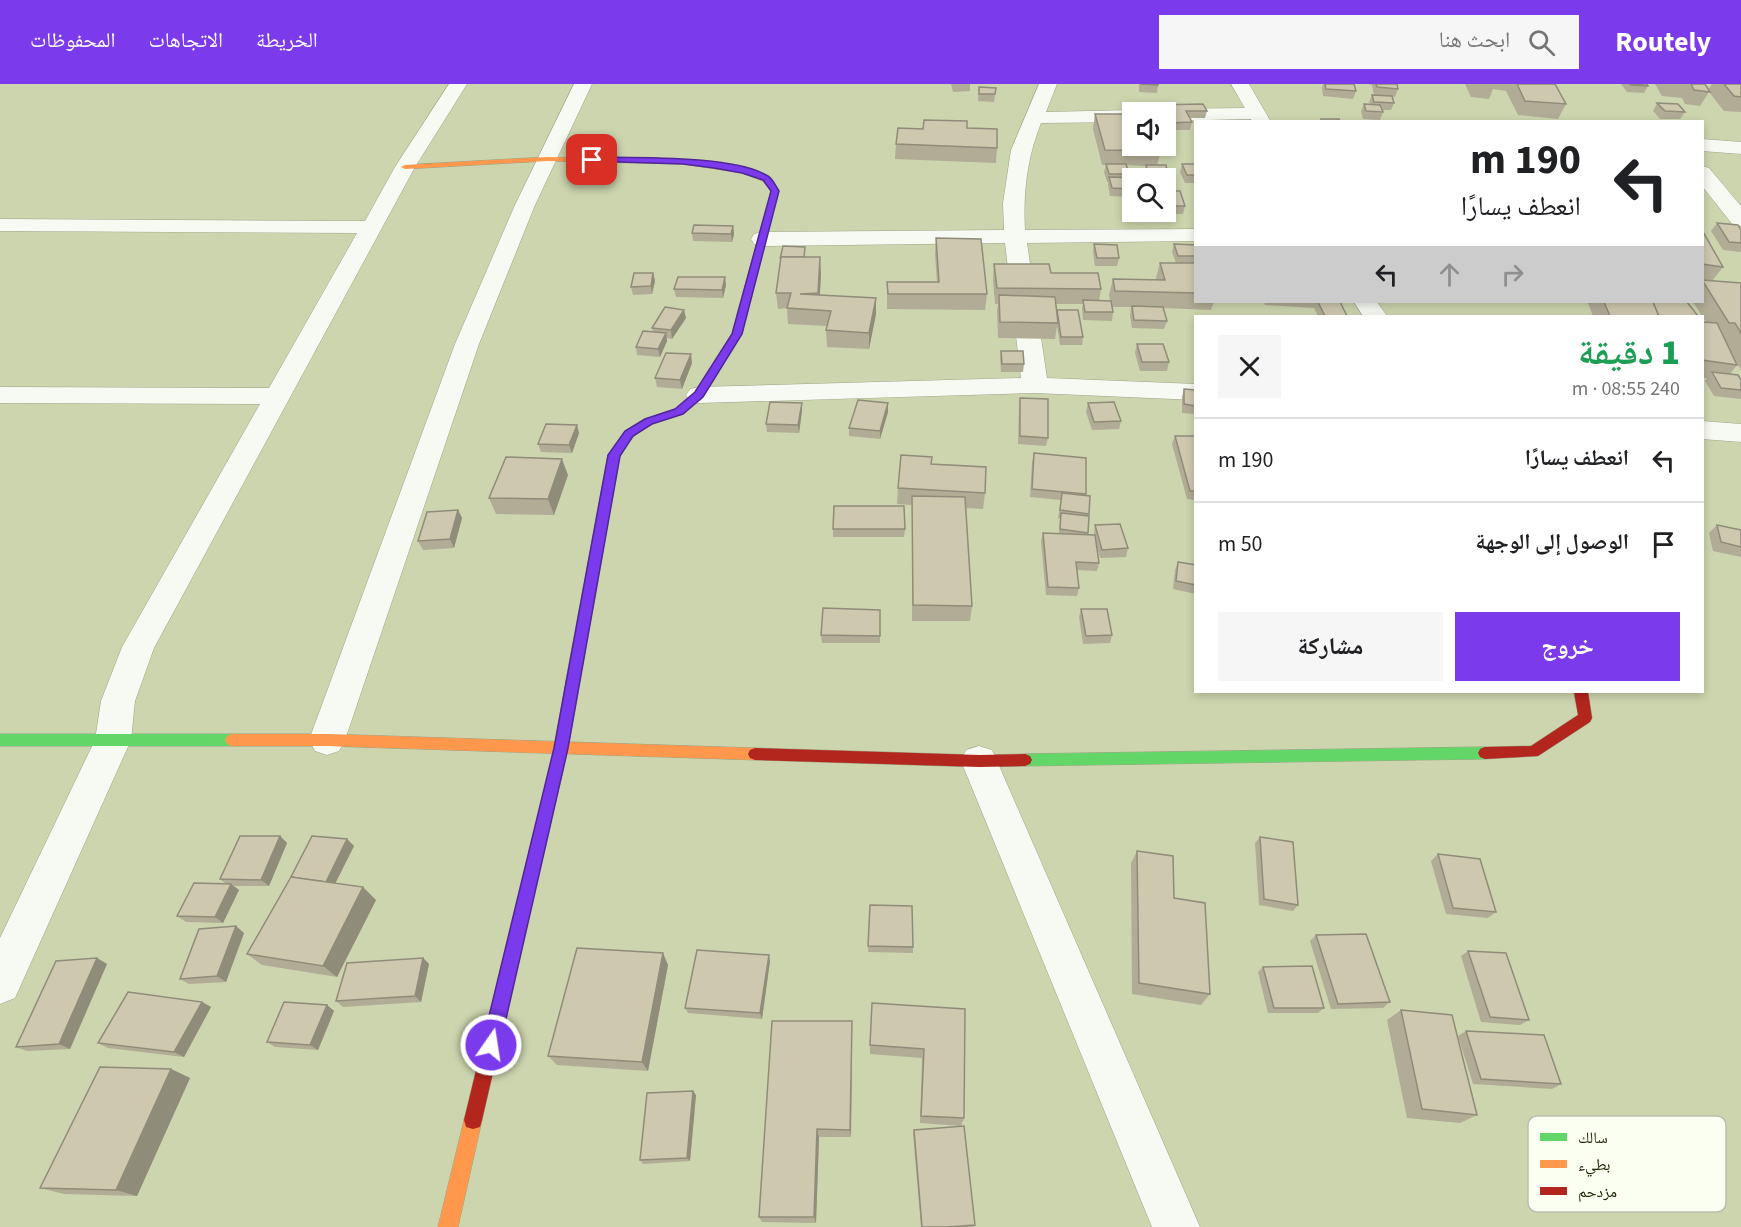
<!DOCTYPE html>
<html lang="ar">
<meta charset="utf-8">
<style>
:root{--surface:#fff;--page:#f6f6f6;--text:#202124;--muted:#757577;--line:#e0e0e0;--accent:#7c3aed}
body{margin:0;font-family:"Source Sans 3","Noto Naskh Arabic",sans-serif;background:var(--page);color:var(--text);direction:rtl;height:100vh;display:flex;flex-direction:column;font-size:22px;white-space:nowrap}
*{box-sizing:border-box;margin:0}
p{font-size:20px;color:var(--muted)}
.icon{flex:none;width:33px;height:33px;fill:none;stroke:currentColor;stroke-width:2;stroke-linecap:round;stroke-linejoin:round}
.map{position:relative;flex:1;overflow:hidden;direction:ltr}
.details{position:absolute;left:1194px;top:231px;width:510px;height:378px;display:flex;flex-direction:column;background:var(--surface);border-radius:0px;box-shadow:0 3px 9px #0003;direction:rtl}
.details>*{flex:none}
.top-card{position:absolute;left:1194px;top:36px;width:510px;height:183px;border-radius:0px;box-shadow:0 3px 9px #0003;direction:rtl;background:#fff;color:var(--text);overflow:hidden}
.controls{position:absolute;left:1122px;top:18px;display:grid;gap:12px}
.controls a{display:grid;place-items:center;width:54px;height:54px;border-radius:0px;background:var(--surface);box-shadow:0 3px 9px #0003;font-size:30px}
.pin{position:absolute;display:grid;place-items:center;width:51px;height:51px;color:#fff;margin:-26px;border-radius:12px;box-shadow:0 3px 9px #0006}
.me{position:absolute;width:66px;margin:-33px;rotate:13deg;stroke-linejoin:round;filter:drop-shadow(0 0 4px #0008)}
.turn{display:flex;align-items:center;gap:21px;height:126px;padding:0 24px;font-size:27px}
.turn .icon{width:78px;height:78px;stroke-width:2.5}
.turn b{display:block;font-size:42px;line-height:51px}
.lanes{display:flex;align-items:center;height:57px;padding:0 24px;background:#0003;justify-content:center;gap:30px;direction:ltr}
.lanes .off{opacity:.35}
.round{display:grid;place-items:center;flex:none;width:63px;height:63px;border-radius:0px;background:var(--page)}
.headline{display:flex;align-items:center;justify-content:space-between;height:102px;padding:0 24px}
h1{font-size:36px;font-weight:800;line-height:45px;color:#1e9e55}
.button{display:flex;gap:12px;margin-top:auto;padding:12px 24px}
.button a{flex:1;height:69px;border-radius:0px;background:var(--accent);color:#fff;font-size:24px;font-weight:800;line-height:69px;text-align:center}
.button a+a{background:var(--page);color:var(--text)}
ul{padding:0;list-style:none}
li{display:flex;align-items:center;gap:18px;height:84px;padding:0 24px;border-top:2px solid var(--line)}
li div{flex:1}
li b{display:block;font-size:22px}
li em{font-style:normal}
header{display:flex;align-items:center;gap:36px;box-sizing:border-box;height:84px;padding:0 30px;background:var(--accent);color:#fff}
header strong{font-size:28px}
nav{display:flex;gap:33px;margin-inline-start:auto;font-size:21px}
.search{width:420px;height:54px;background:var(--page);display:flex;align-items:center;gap:15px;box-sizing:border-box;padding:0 21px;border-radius:0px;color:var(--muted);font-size:22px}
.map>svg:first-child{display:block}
</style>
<header>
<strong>Routely</strong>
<div class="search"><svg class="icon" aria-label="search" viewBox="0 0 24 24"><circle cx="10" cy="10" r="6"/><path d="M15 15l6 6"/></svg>ابحث هنا</div>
<nav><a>الخريطة</a><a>الاتجاهات</a><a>المحفوظات</a></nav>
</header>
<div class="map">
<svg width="1741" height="1143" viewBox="0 0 1741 1143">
<rect width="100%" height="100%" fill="#ccd5ae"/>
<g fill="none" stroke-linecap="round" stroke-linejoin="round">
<defs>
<g id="street">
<polygon points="449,0 467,0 415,83 154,564 135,617 131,656 15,914 0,920 0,854 95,656 101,617 122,563 260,320 0,319 0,303 269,304 357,149 0,147 0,135 365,137 395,83"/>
<polygon points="574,0 592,0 535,121 479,260 345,656 339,667 327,671 315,667 309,656 455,260 515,121"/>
<path d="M1039 0H1057L1046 28 1132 26 1139 28H1132V38L1041 39C1027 74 1023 109 1025 146L1196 145V157L1027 159 1047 294 1196 300V316L1035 309 699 319 690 317 686 311 690 305 699 303 1021 294 1005 159 762 162 754 160 751 155 754 150 762 148 1004 146 1003 119 1011 66Z"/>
<polygon points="1231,0 1249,0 1271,38 1252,38 1251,35 1166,37 1166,28 1159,28 1166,25 1245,24"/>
<polygon points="1702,55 1741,58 1741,70 1702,67"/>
<polygon points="1702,82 1709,84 1741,122 1741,142 1733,141 1702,102"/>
<polygon points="1354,218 1377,218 1387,232 1363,232"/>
<polygon points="1702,337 1741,340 1741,358 1702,355"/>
<polygon points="979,662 992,666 997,677 1200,1143 1152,1143 961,677 966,666"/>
</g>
<g id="fast">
<polygon points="744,220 749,223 742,250 703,313 683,330 652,339 633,353 620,371 580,596 578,600 568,600 566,596 608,371 625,347 644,335 675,326 695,309 732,250 739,223"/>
<polygon points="0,650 232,650 237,652 239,656 237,660 232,662 0,662"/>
<polygon points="1485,663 1490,665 1492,669 1490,673 1485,675 1025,682 1020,680 1018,676 1020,672 1025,670"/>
</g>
<g id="slow">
<polygon points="547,73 683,76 744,85 769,93 779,107 747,225 739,223 771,107 763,97 742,89 683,80 547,77 405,85 401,83 405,81"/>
<polygon points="232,650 327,650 755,664 760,666 762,670 760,674 755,676 327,662 232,662 227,660 225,656 227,652"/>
<polygon points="473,1027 480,1029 482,1036 458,1143 438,1143 464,1036 466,1029"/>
</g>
<g id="jam">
<polygon points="573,590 578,592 580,596 568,665 482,1036 480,1043 473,1045 466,1043 464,1036 554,665 566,596 568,592"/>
<polygon points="1574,608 1588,608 1592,634 1590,638 1538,672 1485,675 1480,673 1478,669 1480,665 1485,663 1531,662 1578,631"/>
<polygon points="755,664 979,671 1025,670 1030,672 1032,676 1030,680 1025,682 979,683 755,676 750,674 748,670 750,666"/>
</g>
</defs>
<!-- street casing -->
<use href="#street" stroke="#9da485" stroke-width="1"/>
<!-- fast casing -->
<use href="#fast" stroke="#9da485" stroke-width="1"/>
<!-- slow casing -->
<use href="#slow" stroke="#9da485" stroke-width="1"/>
<!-- jam casing -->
<use href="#jam" stroke="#9da485" stroke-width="1"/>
<!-- street -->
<use href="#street" fill="#f7f9f3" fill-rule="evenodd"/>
<!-- fast -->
<use href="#fast" fill="#63d668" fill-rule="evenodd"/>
<!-- slow -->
<use href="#slow" fill="#ff974d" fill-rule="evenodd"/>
<!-- jam -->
<use href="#jam" fill="#b3261e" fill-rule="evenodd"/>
</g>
<!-- wall -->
<g fill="#b1ac96">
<polygon points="951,0 970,0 970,7 953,8"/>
<polygon points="1139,0 1158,0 1157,9 1139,8"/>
<polygon points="1323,0 1354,0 1356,7 1353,15 1323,12 1322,4"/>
<polygon points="1368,0 1397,0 1398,5 1395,13 1392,12 1394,19 1391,26 1382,26 1383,28 1380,36 1363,35 1361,27 1364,20 1370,20 1369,18 1372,11 1374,11 1372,1"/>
<polygon points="1465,0 1555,0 1566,20 1558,35 1518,31 1506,7 1493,5 1489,15 1471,13"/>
<polygon points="1621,0 1647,0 1648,2 1644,9 1627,8"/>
<polygon points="1655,0 1705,0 1708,6 1712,0 1741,0 1741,28 1724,27 1709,8 1700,22 1685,20 1682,14 1662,12"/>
<polygon points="979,3 996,4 994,18 978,17"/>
<polygon points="1657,19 1685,28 1680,35 1660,35 1653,27"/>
<polygon points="1152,21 1207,27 1205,34 1190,34 1192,38 1190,46 1166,46 1166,28 1151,28"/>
<polygon points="1095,30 1161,67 1157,81 1168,91 1166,99 1166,94 1145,94 1144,89 1146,82 1126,81 1129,90 1128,94 1132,94 1132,113 1110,112 1108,101 1108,98 1107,98 1104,88 1106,81 1102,81 1093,45"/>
<polygon points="967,44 997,64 996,79 895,75 896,60 923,45"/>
<polygon points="1182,80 1196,80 1196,99 1185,99 1180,88"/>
<polygon points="1166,107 1185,122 1183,130 1160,130 1159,128 1166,128"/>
<polygon points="1717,139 1741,146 1741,168 1723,166 1711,147"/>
<polygon points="733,142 734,150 732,158 693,157 692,149"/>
<polygon points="1702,146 1723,183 1712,197 1741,199 1741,286 1737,279 1737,281 1730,290 1741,296 1741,315 1714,312 1705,297 1707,294 1702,294 1702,238 1706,238 1693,218 1702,218"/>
<polygon points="936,154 987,210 985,226 887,225 887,198 937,198 935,170"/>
<polygon points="1094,160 1119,174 1117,182 1095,182 1093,168"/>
<polygon points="1174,160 1196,161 1196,218 1214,218 1211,226 1163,224 1167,237 1164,245 1132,244 1130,231 1131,223 1112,223 1113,228 1112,237 1083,236 1082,224 1083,220 1055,220 1057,231 1057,226 1083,253 1082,261 1060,261 1057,242 1055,255 998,254 997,227 998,220 995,220 993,196 994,180 1051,189 1101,205 1099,217 1110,217 1109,211 1113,195 1156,196 1156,194 1160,179 1176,179 1172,168"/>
<polygon points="806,171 805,173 821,189 820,211 876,230 869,265 827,263 826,246 827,242 788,240 787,224 778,225 776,209"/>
<polygon points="653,189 655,197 652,210 633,211 631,203"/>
<polygon points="726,201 723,214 676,213 674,205"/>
<polygon points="1264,218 1340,218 1347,232 1318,232 1314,224 1265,221"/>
<polygon points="1589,218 1687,218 1698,232 1593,232 1588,219"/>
<polygon points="686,234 672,255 667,254 667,257 660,273 637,271 636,263 653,248 652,244"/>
<polygon points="1137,260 1169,278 1167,287 1140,287 1135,269"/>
<polygon points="1001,267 1024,280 1023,288 1001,288 1000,275"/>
<polygon points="692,279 682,305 657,303 655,294"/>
<polygon points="1184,305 1196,306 1196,330 1182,329 1182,313"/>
<polygon points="1020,314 1048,354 1046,362 1018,360 1019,322"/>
<polygon points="802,319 802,327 799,349 767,348 766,340"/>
<polygon points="1088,319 1121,337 1119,345 1092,346 1086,328"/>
<polygon points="888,328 880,355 849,352 849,344"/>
<polygon points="577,341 579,349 572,369 541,368 538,360"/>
<polygon points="1175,352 1196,352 1196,416 1187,415 1172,360"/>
<polygon points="1034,369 1086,410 1086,412 1089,430 1088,450 1094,451 1095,441 1128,464 1126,473 1100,474 1096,459 1099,479 1097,487 1077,486 1079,504 1077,512 1046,511 1041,457 1043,449 1059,449 1060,435 1058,434 1061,416 1030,413 1032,378"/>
<polygon points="931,380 985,409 983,425 966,424 972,522 970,537 912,537 912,421 897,420 898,404"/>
<polygon points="568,391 554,431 496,430 489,414"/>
<polygon points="458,426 462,434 454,464 423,466 418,457"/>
<polygon points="1717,441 1741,446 1741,473 1713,467 1709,449"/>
<polygon points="833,445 905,445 904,453 833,453"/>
<polygon points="1178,478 1196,481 1196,510 1173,505 1175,486"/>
<polygon points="1081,525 1112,551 1110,559 1083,560 1079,533"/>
<polygon points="880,526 880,559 822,559 821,551"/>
<polygon points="280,752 287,759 269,802 233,802 239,806 223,839 186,838 177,832 226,800 220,795"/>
<polygon points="1260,753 1298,821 1293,827 1259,821 1255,759"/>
<polygon points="347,755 354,762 335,799 376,816 337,893 262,881 247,870 291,793"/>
<polygon points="1137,767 1174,814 1210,910 1201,921 1132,910 1131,779"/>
<polygon points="1438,770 1496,828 1488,834 1446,830 1431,777"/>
<polygon points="870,821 913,863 913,869 868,868"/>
<polygon points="244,849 226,898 189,900 180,895"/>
<polygon points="1316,851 1390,918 1383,924 1331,925 1310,857"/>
<polygon points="1468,867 1529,936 1520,941 1481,938 1461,872"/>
<polygon points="97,874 107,880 70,965 27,967 16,963"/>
<polygon points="423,874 429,880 421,918 343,923 336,917"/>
<polygon points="770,877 762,935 688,929 685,924"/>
<polygon points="668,881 648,987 557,981 548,972"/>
<polygon points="1263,883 1324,924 1318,929 1268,929 1258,888"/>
<polygon points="202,918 211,923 184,973 108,964 98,959"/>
<polygon points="327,921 334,927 318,966 275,963 267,958"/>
<polygon points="965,925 964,1034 961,1042 920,1039 922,974 870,970 870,961"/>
<polygon points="1401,926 1477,1031 1460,1039 1407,1034 1387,936"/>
<polygon points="852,937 851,1053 819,1053 816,1139 762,1138 759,1133"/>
<polygon points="1466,947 1561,1000 1552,1005 1473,1000 1458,952"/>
<polygon points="171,985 190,994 137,1112 64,1110 40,1104"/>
<polygon points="696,1011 690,1077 643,1080 640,1076"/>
<polygon points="914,1046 975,1141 974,1143 921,1143 913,1050"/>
</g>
<!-- shaded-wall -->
<g fill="#908c7a">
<polygon points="733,142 734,150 732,158 731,150"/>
<polygon points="820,173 821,189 819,224 818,209"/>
<polygon points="653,189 655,197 652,210 651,202"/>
<polygon points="725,193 726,201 723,214 722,206"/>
<polygon points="876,214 876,230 869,265 869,249"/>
<polygon points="684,226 686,234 672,255 671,246"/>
<polygon points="666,249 667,257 660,273 658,265"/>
<polygon points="691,270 692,279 682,305 680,296"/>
<polygon points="802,319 802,327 799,349 798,341"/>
<polygon points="888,319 888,328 880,355 880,347"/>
<polygon points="577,341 579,349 572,369 569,361"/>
<polygon points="562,375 568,391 554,431 548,415"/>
<polygon points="458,426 462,434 454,464 450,455"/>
<polygon points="280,752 287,759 269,802 261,796"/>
<polygon points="347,755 354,762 332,806 325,799"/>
<polygon points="231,800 239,806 223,839 215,833"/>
<polygon points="363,803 376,816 337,893 323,882"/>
<polygon points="236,842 244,849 226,898 217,892"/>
<polygon points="663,869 668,881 648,987 642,978"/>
<polygon points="769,871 770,877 762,935 760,929"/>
<polygon points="97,874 107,880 70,965 59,960"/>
<polygon points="423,874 429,880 421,918 415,912"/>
<polygon points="202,918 211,923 184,973 174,968"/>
<polygon points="327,921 334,927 318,966 310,961"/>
<polygon points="852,937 852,946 851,1053 850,1046"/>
<polygon points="171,985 190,994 137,1112 116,1106"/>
<polygon points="693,1007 696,1011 690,1077 687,1074"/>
<polygon points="817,1045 819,1053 816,1139 814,1133"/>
</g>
<!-- building -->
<g fill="#cec8af" stroke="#908c7a" stroke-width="1.5">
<polygon points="1141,0 1158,0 1158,1"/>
<polygon points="1325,0 1354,0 1356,7 1326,5"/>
<polygon points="1376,0 1397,0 1398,5 1377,3"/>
<polygon points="1517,0 1555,0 1566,20 1525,17"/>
<polygon points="1630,0 1647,0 1648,2 1631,1"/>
<polygon points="1691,0 1705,0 1710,8 1694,6"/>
<polygon points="1724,0 1741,0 1741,13 1734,12"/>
<polygon points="979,3 996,4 995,10 979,10"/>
<polygon points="1372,11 1392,12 1394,19 1374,18"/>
<polygon points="1657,19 1678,20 1685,28 1665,27"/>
<polygon points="1203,20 1207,27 1186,27 1192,38 1166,39 1166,28 1156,28 1152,21"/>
<polygon points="1364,20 1380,21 1383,28 1366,27"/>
<polygon points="1095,30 1132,30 1132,62 1159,62 1161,67 1105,66"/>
<polygon points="1321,35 1339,35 1340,38 1322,38"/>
<polygon points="924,36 967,37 967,44 997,45 997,64 896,60 898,44 923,45"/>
<polygon points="1106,80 1126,80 1129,90 1109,90"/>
<polygon points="1182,80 1196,80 1196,91 1187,91"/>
<polygon points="1146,81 1166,81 1168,91 1148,90"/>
<polygon points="1109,93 1140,94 1132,94 1132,105 1112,104"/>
<polygon points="1166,107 1180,107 1185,122 1166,122"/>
<polygon points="1717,139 1738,141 1741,146 1741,159 1729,158"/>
<polygon points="694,141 733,142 731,150 692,149"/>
<polygon points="1702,146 1723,183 1702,180"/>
<polygon points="936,154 981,155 987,210 888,210 887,198 939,198"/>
<polygon points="1094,160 1117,161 1119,174 1097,174"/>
<polygon points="1174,160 1196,161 1196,172 1178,172"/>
<polygon points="783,162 805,163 804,173 781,173 780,175"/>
<polygon points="781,173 820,173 818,209 800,210 876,214 869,249 826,246 831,227 787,224 791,209 776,209"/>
<polygon points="1160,179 1196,179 1196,209 1115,207 1113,195 1165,196"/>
<polygon points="994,180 1049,180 1051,189 1098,189 1101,205 997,204"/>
<polygon points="634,189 653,189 651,202 631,203"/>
<polygon points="678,193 725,193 722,206 674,205"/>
<polygon points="1702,196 1741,199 1741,249 1735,239 1729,239"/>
<polygon points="999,211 1055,213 1058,239 1000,238"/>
<polygon points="1083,216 1111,217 1113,228 1085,228"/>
<polygon points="1318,218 1340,218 1347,232 1325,232"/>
<polygon points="1604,218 1653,218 1659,232 1610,232"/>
<polygon points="1653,218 1687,218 1698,232 1659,232"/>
<polygon points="1132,222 1163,223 1167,237 1134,236"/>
<polygon points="665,223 684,226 671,246 652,244"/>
<polygon points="1057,226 1078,226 1083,253 1061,253"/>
<polygon points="1702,238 1717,239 1737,281 1702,276"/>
<polygon points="643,247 666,249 658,265 636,263"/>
<polygon points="1137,260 1163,260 1169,278 1142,278"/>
<polygon points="1001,267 1023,267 1024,280 1002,280"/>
<polygon points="666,269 691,270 680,296 655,294"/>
<polygon points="1712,288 1738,291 1741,296 1741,306 1721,304"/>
<polygon points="1184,305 1196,306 1196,322 1184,320"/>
<polygon points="1020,314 1048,315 1048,354 1020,352"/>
<polygon points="858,316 888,319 880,347 849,344"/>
<polygon points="770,318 802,319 798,341 766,340"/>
<polygon points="1114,318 1121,337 1094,338 1088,319"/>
<polygon points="546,340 577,341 569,361 538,360"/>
<polygon points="1175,352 1196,352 1196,407 1190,407"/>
<polygon points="1034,369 1086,374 1086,410 1032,405"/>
<polygon points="901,371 932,373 931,380 986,383 985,409 898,404"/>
<polygon points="506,373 562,375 548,415 489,414"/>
<polygon points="1062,409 1090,412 1089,430 1060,426"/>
<polygon points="912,412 965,413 972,522 913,521"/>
<polygon points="834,422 904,422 905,445 833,445"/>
<polygon points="458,426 450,455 418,457 427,428"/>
<polygon points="1061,429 1089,432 1088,449 1060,445"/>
<polygon points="1120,440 1128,464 1102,466 1095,441"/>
<polygon points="1717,441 1741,446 1741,463 1721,458"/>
<polygon points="1043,449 1095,451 1099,479 1076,478 1079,504 1048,503"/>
<polygon points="1178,478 1196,481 1196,501 1176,497"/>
<polygon points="823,524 880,526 880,552 821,551"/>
<polygon points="1081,525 1107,525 1112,551 1086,552"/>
<polygon points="240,752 280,752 261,796 220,795"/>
<polygon points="312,752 347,755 326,798 291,793"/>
<polygon points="1260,753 1293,758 1298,821 1264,815"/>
<polygon points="1137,767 1173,772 1174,814 1205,819 1210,910 1139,899"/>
<polygon points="1438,770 1480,775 1496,828 1453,824"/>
<polygon points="291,793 363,803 323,882 247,870"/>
<polygon points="194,799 231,800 215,833 177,832"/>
<polygon points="870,821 912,822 913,863 868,862"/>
<polygon points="236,842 217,892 180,895 199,845"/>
<polygon points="1366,850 1390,918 1338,920 1316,851"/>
<polygon points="577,864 663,869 642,978 548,972"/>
<polygon points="697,866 769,871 760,929 685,924"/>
<polygon points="1468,867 1506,869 1529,936 1490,933"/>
<polygon points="97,874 59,960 16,963 56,877"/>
<polygon points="423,874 415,912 336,917 347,879"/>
<polygon points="1312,882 1324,924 1274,924 1263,883"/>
<polygon points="128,908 202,918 174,968 98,959"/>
<polygon points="284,918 327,921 310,961 267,958"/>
<polygon points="872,919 965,925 964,1034 921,1032 924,965 870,961"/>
<polygon points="1401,926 1452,931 1477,1031 1422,1025"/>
<polygon points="772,937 852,937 850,1046 817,1045 814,1133 759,1133"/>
<polygon points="1466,947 1544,951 1561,1000 1481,995"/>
<polygon points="100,983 171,985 116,1106 40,1104"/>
<polygon points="693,1007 687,1074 640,1076 647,1009"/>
<polygon points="964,1042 975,1141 947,1143 922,1143 914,1046"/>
</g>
<!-- route -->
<path fill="#7c3aed" stroke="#51269a" stroke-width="1.5" d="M592 73C634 74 734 71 768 92 773 95 776 103 779 107L742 250 703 313 683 330 652 340 633 352 620 372 568 664 500 961 497 967 491 970 484 967 482 961 554 664 608 371 625 347 645 335 675 325 695 308 732 250 771 107 763 96 742 89 714 84 683 80 589 77V74Z"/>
<!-- legend -->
<rect x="1528" y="1032" width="198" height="96" rx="9" fill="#fbfff1" stroke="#babeac" stroke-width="1.5"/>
<rect x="1540" y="1049" width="27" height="8" fill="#63d668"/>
<rect x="1540" y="1076" width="27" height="8" fill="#ff974d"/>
<rect x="1540" y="1103" width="27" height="8" fill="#b3261e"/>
<g font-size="16" fill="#21260a">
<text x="1578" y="1059">سالك</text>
<text x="1578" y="1086">بطيء</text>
<text x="1578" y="1113">مزدحم</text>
</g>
</svg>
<div class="controls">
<a><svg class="icon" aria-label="sound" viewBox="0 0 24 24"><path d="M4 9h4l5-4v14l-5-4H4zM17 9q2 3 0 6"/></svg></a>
<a><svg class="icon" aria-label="search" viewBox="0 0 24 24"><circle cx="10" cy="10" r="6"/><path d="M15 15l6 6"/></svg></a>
</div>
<div class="pin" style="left:592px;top:76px;background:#d93025"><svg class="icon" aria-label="arrive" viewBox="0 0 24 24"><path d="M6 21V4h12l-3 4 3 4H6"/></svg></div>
<svg class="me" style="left:491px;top:961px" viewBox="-20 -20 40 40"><circle r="17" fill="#7c3aed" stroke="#fff" stroke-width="3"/><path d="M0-11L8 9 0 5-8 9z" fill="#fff"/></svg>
<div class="top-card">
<div class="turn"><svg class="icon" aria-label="left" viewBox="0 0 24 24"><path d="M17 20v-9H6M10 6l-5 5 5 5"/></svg><div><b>190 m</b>انعطف يسارًا</div></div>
<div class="lanes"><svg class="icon" aria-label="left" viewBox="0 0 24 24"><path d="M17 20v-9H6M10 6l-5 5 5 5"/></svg><svg class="icon off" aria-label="ahead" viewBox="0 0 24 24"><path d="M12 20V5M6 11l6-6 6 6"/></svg><svg class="icon off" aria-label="right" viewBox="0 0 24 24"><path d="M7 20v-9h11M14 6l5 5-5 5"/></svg></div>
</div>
<section class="details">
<div class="headline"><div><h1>1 دقيقة</h1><p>240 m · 08:55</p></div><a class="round"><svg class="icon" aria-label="close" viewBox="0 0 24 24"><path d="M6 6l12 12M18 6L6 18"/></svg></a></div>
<ul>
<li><svg class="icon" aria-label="left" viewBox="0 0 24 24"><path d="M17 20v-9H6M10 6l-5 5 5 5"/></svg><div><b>انعطف يسارًا</b></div><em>190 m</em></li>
<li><svg class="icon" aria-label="arrive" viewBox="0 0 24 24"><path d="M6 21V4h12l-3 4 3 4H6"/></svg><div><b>الوصول إلى الوجهة</b></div><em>50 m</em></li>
</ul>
<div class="button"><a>خروج</a><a>مشاركة</a></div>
</section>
</div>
